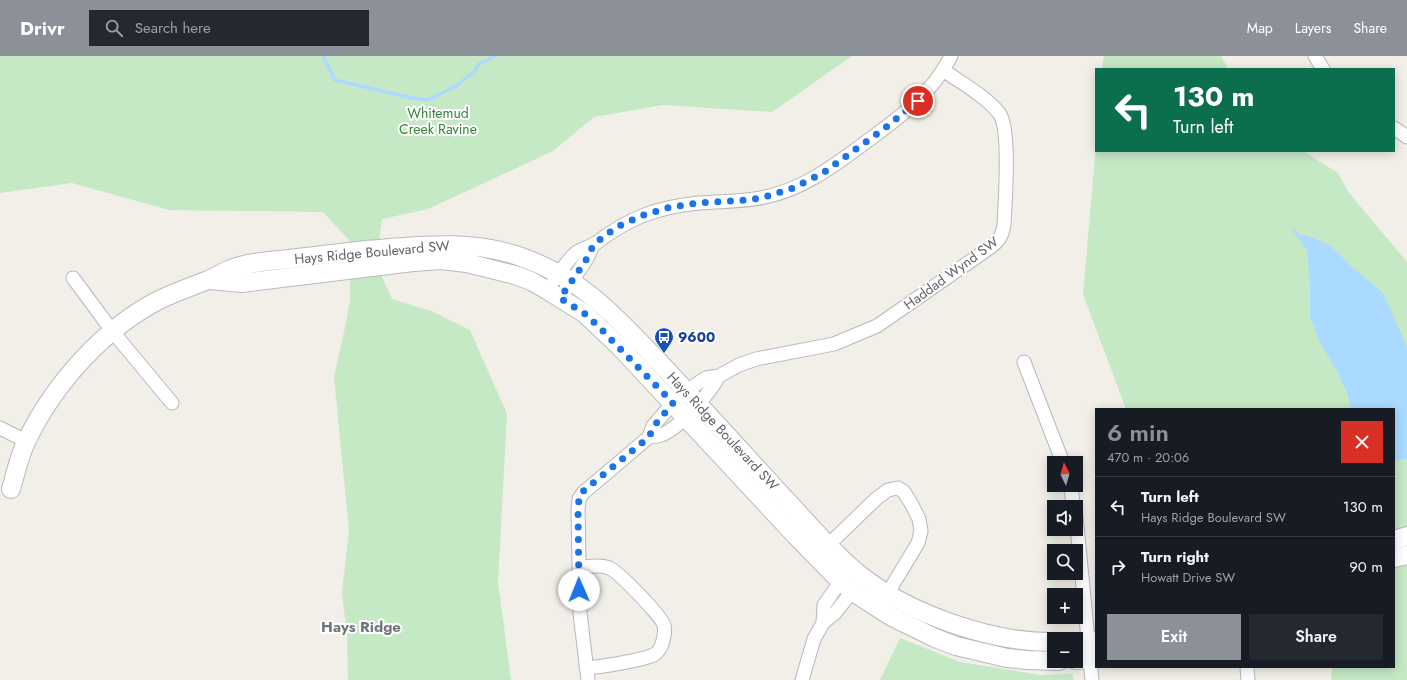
<!DOCTYPE html>
<meta charset="utf-8">
<style>
:root{--surface:#171b24;--page:#242831;--text:#f1f3f6;--muted:#9ea1a6;--line:#363941;--accent:#8c9099}
body{margin:0;font-family:Jost,sans-serif;background:var(--page);color:var(--text);height:100vh;display:flex;flex-direction:column;font-size:15px;white-space:nowrap}
*{box-sizing:border-box;margin:0}
p{font-size:13px;color:var(--muted)}
.icon{flex:none;width:22px;height:22px;fill:none;stroke:currentColor;stroke-width:2;stroke-linecap:round;stroke-linejoin:round}
.map{position:relative;flex:1;overflow:hidden}
.panel{position:absolute;left:1095px;top:352px;width:300px;height:260px;display:flex;flex-direction:column;background:var(--surface);border-radius:0px;box-shadow:0 2px 10px #0003}
.panel>*{flex:none}
.hud{position:absolute;left:1095px;top:12px;width:300px;height:84px;border-radius:0px;box-shadow:0 2px 10px #0003;background:#0b6e4f;color:#fff;overflow:hidden}
.needle{width:26px;rotate:355deg}
.fabs{position:absolute;left:1047px;top:400px;display:grid;gap:8px}
.fabs a{display:grid;place-items:center;width:36px;height:36px;border-radius:0px;background:var(--surface);box-shadow:0 2px 10px #0003;font-size:20px}
.pin{position:absolute;display:grid;place-items:center;width:34px;height:34px;color:#fff;margin:-17px;border:2px solid #fff;border-radius:50%;box-shadow:0 1px 4px #0007}
.me{position:absolute;width:44px;margin:-22px;rotate:359deg;stroke-linejoin:round;filter:drop-shadow(0 0 3px #0008)}
.turn{display:flex;align-items:center;gap:14px;height:84px;padding:0 12px;font-size:18px}
.turn .icon{width:52px;height:52px;stroke-width:2.5}
.turn b{display:block;font-size:28px;line-height:34px}
.round{display:grid;place-items:center;flex:none;width:42px;height:42px;border-radius:0px;background:var(--page)}
.headline{display:flex;align-items:center;justify-content:space-between;height:68px;padding:0 12px}
h1{font-size:24px;font-weight:600;line-height:30px;color:var(--accent)}
.button{display:flex;gap:8px;margin-top:auto;padding:8px 12px}
.button a{flex:1;height:46px;border-radius:0px;background:var(--accent);color:#fff;font-size:16px;font-weight:600;line-height:46px;text-align:center}
.button a+a{background:var(--page);color:var(--text)}
ul{padding:0;list-style:none}
li{display:flex;align-items:center;gap:12px;height:60px;padding:0 12px;border-top:1px solid var(--line)}
li div{flex:1}
li b{display:block;font-size:15px}
li em{font-style:normal}
header{display:flex;align-items:center;gap:24px;box-sizing:border-box;height:56px;padding:0 20px;background:var(--accent);color:#fff}
header strong{font-size:19px}
nav{display:flex;gap:22px;margin-inline-start:auto;font-size:14px}
.search{width:280px;height:36px;background:var(--page);display:flex;align-items:center;gap:10px;box-sizing:border-box;padding:0 14px;border-radius:0px;color:var(--muted);font-size:15px}
.map>svg:first-child{display:block}
</style>
<header>
<strong>Drivr</strong>
<div class="search"><svg class="icon" aria-label="search" viewBox="0 0 24 24"><circle cx="10" cy="10" r="6"/><path d="M15 15l6 6"/></svg>Search here</div>
<nav><a>Map</a><a>Layers</a><a>Share</a></nav>
</header>
<div class="map">
<svg width="1407" height="624" viewBox="0 0 1407 624">
<rect width="100%" height="100%" fill="#f1efe8"/>
<!-- green -->
<g fill="#c5e8c5">
<polygon points="0,0 852,0 772,56 663,49 594,61 553,95 428,153 382,163 376,207 392,243 431,255 470,274 507,358 498,526 511,624 348,624 347,578 342,537 349,474 334,321 346,267 350,243 349,184 323,156 169,154 72,127 0,137"/>
<polygon points="1104,0 1221,0 1228,13 1102,13"/>
<polygon points="1096,89 1096,95 1303,95 1338,117 1349,137 1407,206 1407,624 1331,624 1332,611 1394,611 1394,353 1126,353 1083,238"/>
<polygon points="900,582 960,606 1041,619 1072,618 1074,624 880,624"/>
</g>
<!-- water -->
<polygon fill="#aadaff" points="1290,171 1299,178 1314,182 1331,190 1353,212 1383,237 1407,291 1407,403 1394,404 1394,353 1351,353 1347,337 1337,315 1320,287 1310,260 1310,229 1307,194"/>
<g fill="none" stroke-linecap="round" stroke-linejoin="round">
<!-- stream -->
<polyline stroke="#aadaff" stroke-width="3.5" points="323,0 335,24 407,41 428,44 456,30 475,15 479,8 495,0"/>
<defs>
<g id="street">
<polyline points="1315,0 1323,13"/>
<polyline points="1394,72 1407,81"/>
<polyline points="73,222 113,276 172,347"/>
<path d="M554 224C561 215 568 203 577 196 583 192 590 191 596 187 629 162 657 151 699 147 721 145 743 146 765 141 803 133 832 111 862 89 896 64 932 39 951 0"/>
<polyline points="560,242 585,206 594,188"/>
<polyline points="1024,306 1063,407"/>
<polyline points="0,372 26,385"/>
<path d="M649 381C653 381 658 380 661 379 680 372 710 337 719 320"/>
<polyline points="1070,429 1074,451"/>
<polyline points="1076,460 1092,624"/>
<polyline points="822,495 877,442 888,434 898,432 904,436 912,449 919,463 921,475 918,487 883,545"/>
<path d="M579 511C588 511 601 508 609 512 618 515 662 561 664 569 666 577 662 594 655 598 646 604 599 611 586 612"/>
<polyline points="845,519 824,549 823,567 835,557 857,529"/>
<polyline points="1247,611 1248,624"/>
<path d="M588 624 580 557 578 454 579 443 583 437 649 381 653 370 673 347 686 335 706 322 719 320 739 309 756 303 834 288 865 275 877 270 988 193C998 186 1002 181 1004 169 1005 147 1011 72 999 57 987 41 960 26 943 14"/>
<polyline points="802,624 814,583 823,567"/>
</g>
<g id="secondary">
<polyline points="209,224 242,227 413,206 441,204 467,207 515,219 531,225 547,234 584,257 620,291 795,479 840,525 853,536 892,561 935,582 956,590 1007,602 1028,604 1059,605"/>
<path d="M11 433C16 417 19 399 27 384 54 328 104 272 159 244 175 236 191 231 208 224 216 221 223 216 231 213 248 206 270 205 289 203 314 200 340 197 366 194 418 190 471 183 521 201 582 222 616 261 659 306 702 352 745 399 787 445 811 470 833 498 860 519 909 558 992 587 1054 586"/>
<polyline points="1394,484 1407,480"/>
<polyline points="1394,502 1407,499"/>
<polyline points="1076,586 1096,585"/>
<polyline points="1076,604 1096,603"/>
</g>
</defs>
<!-- street casing -->
<use href="#street" stroke="#b5b8bc" stroke-width="15"/>
<!-- secondary casing -->
<use href="#secondary" stroke="#b6babf" stroke-width="20"/>
<!-- street -->
<use href="#street" stroke="#fff" stroke-width="13"/>
<!-- secondary -->
<use href="#secondary" stroke="#fff" stroke-width="18"/>
</g>
<g fill="none" stroke-linecap="round" stroke-linejoin="round">
<!-- route -->
<polyline stroke="#1a73e8" stroke-width="7" stroke-dasharray="0 12.6" points="579,534 578,454 579,443 582,436 649,381 654,370 673,347 600,272 584,257 560,242 585,206 594,188 617,171 630,165 644,159 667,152 698,147 748,144 765,141 793,132 823,117 885,72 918,45"/>
</g>
<!-- icons -->
<defs>
<symbol id="bus-pin" viewBox="-11 -11 22 30"><path d="M0 17L-7.5 6A9.5 9.5 0 1 1 7.5 6Z" fill="#1a4fb4" stroke="#fff"/><path d="M-5-6H5V4H4V6H2V4H-2V6H-4V4H-5ZM-3.5-4V0h7V-4ZM-3.5 1.2v1.5H-2V1.2ZM2 1.2v1.5H3.5V1.2Z" fill="#fff"/></symbol>
</defs>
<g fill-rule="evenodd">
<use href="#bus-pin" x="653" y="270" width="22" height="30"/>
</g>
<g text-anchor="middle" stroke-width="4" stroke-linejoin="round" paint-order="stroke">
<!-- park labels -->
<g font-size="14" fill="#348238" stroke="#fff">
<text x="438" y="62">Whitemud<tspan x="438" dy="16">Creek Ravine</tspan></text>
</g>
<!-- street labels -->
<g font-size="14" fill="#5f6368" stroke="#fff">
<text transform="translate(372 196) rotate(-5)" y="5">Hays Ridge Boulevard SW</text>
<text transform="translate(951 217) rotate(-36)" y="5">Haddad Wynd SW</text>
<text transform="translate(723 375) rotate(47)" y="5">Hays Ridge Boulevard SW</text>
</g>
<!-- transit labels -->
<g font-size="14" font-weight="bold" fill="#164399" stroke="#fff" text-anchor="start">
<text x="678" y="286">9600</text>
</g>
<!-- neighbourhood labels -->
<g font-size="15" font-weight="bold" fill="#70757a" stroke="#fff">
<text x="361" y="576">Hays Ridge</text>
</g>
</g>
</svg>
<div class="fabs">
<a><svg class="needle" viewBox="-14 -14 28 28"><path d="M0-13l5 13h-10z" fill="#e53935"/><path d="M0 13l5-13h-10z" fill="#9ea1a6"/></svg></a>
<a><svg class="icon" aria-label="sound" viewBox="0 0 24 24"><path d="M4 9h4l5-4v14l-5-4H4zM17 9q2 3 0 6"/></svg></a>
<a><svg class="icon" aria-label="search" viewBox="0 0 24 24"><circle cx="10" cy="10" r="6"/><path d="M15 15l6 6"/></svg></a>
<a>+</a>
<a>−</a>
</div>
<div class="pin" style="left:918px;top:45px;background:#d93025"><svg class="icon" aria-label="arrive" viewBox="0 0 24 24"><path d="M6 21V4h12l-3 4 3 4H6"/></svg></div>
<svg class="me" style="left:579px;top:534px" viewBox="-20 -20 40 40"><circle r="19" fill="#fff"/><path d="M0-13L10 11 0 6-10 11z" fill="#1a73e8"/></svg>
<div class="hud">
<div class="turn"><svg class="icon" aria-label="left" viewBox="0 0 24 24"><path d="M17 20v-9H6M10 6l-5 5 5 5"/></svg><div><b>130 m</b>Turn left</div></div>
</div>
<section class="panel">
<div class="headline"><div><h1>6 min</h1><p>470 m · 20:06</p></div><a class="round" style="background:#d93025;color:#fff"><svg class="icon" aria-label="close" viewBox="0 0 24 24"><path d="M6 6l12 12M18 6L6 18"/></svg></a></div>
<ul>
<li><svg class="icon" aria-label="left" viewBox="0 0 24 24"><path d="M17 20v-9H6M10 6l-5 5 5 5"/></svg><div><b>Turn left</b><p>Hays Ridge Boulevard SW</p></div><em>130 m</em></li>
<li><svg class="icon" aria-label="right" viewBox="0 0 24 24"><path d="M7 20v-9h11M14 6l5 5-5 5"/></svg><div><b>Turn right</b><p>Howatt Drive SW</p></div><em>90 m</em></li>
</ul>
<div class="button"><a>Exit</a><a>Share</a></div>
</section>
</div>
